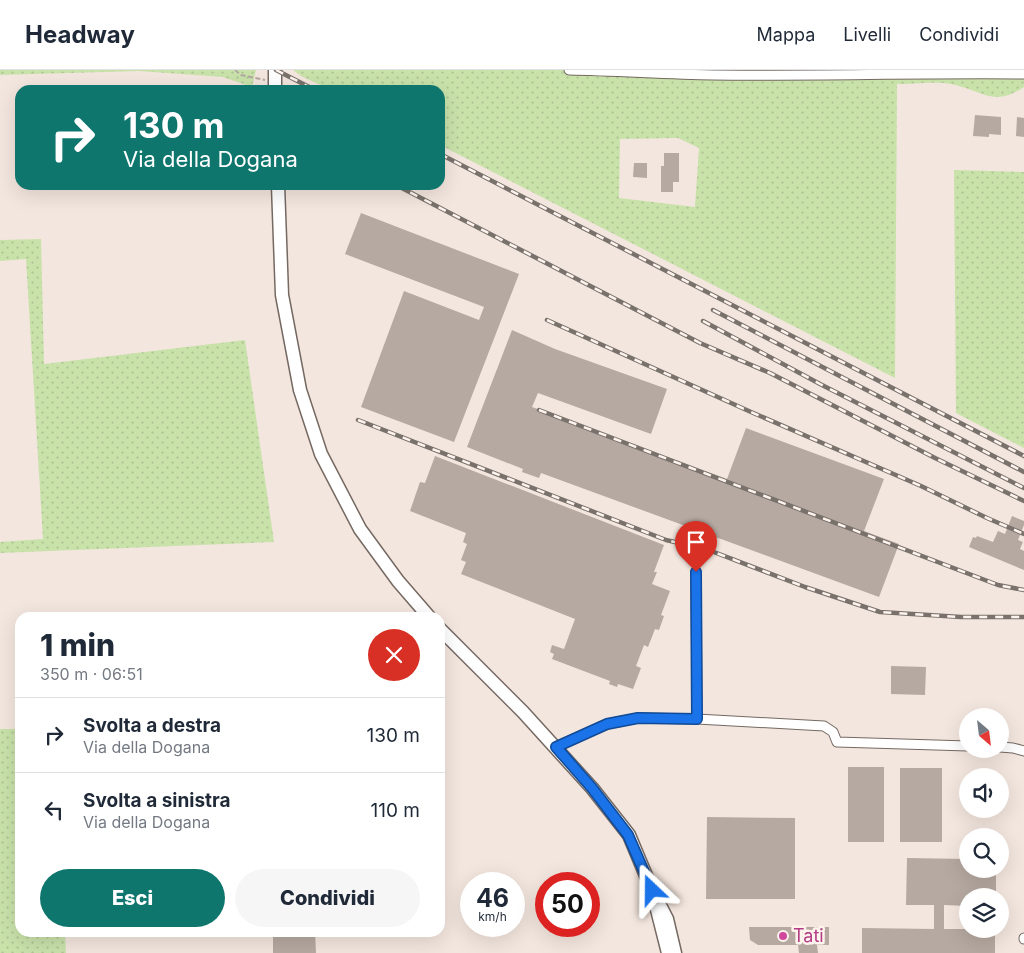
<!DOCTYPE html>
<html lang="it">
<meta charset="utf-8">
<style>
:root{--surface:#fff;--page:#f6f6f7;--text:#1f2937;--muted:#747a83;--line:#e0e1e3;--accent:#0f766e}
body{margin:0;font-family:Inter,sans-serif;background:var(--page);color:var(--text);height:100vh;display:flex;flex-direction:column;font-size:19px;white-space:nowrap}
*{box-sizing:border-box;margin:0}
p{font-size:16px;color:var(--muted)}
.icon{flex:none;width:28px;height:28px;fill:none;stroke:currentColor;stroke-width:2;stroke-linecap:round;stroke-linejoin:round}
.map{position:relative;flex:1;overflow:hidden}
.side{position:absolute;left:15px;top:542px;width:430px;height:325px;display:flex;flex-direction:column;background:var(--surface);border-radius:15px;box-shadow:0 5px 20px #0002}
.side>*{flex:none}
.top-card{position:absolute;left:15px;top:15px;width:430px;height:105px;border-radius:15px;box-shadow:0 5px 20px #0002;background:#0f766e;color:#fff;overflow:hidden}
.needle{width:32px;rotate:152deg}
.buttons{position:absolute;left:959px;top:638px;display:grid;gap:10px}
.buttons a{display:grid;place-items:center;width:50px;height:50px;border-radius:50%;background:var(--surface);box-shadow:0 5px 20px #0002;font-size:25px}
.speed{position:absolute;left:460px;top:802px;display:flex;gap:10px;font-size:25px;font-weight:700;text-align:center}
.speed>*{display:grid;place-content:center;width:65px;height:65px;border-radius:50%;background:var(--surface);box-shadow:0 5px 20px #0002;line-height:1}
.speed small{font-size:12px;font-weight:400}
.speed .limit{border:8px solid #d22;background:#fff;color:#111}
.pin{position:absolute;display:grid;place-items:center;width:42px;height:42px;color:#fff;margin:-51px -21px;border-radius:50% 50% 50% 0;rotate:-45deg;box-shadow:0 0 5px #0007}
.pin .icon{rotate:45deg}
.me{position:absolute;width:55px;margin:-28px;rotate:337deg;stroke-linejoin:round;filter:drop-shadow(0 0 4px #0008)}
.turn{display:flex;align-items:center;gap:18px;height:105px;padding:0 25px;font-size:22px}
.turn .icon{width:65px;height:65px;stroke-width:2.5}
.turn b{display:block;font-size:35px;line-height:42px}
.round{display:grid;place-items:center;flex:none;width:52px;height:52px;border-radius:26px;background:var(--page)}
.overview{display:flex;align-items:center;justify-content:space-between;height:85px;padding:0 25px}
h1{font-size:30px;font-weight:800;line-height:38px}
.primary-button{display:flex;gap:10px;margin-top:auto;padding:10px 25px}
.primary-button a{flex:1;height:58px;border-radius:30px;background:var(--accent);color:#fff;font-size:20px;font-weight:800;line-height:58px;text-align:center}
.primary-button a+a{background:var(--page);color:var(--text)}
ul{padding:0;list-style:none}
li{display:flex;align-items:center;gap:15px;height:75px;padding:0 25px;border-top:1px solid var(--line)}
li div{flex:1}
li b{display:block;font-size:19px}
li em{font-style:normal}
header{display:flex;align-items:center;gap:30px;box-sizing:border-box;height:70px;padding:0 25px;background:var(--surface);border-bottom:1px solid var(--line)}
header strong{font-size:24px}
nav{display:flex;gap:28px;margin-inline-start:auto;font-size:18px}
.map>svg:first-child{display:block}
</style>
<header>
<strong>Headway</strong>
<nav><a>Mappa</a><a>Livelli</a><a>Condividi</a></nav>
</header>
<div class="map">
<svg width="1024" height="883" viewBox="0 0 1024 883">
<defs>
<pattern id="grass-dots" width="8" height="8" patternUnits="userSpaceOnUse" patternTransform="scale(1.25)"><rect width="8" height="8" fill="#c9e2aa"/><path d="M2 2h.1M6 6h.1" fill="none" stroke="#aec393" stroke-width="1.8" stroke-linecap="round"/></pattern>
</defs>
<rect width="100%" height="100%" fill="#f3e6de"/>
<!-- grass -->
<g fill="url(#grass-dots)" fill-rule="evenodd">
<polygon points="0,0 256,0 252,17 223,7 139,1 0,5"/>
<path d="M293 0H1024V17C993 38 982 20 951 14 937 11 912 14 897 14L895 308 440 75V20H331L301 6ZM678 68 699 78 695 137 619 128 620 69Z"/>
<polygon points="954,100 1024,102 1024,378 956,343"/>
<polygon points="41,169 44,294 245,270 274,472 0,483 0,472 43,469 26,189 0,191 0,170"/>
<polygon points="0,659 20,659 20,862 65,863 66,883 0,883"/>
</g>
<!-- building -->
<g fill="#b6a9a1">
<polygon points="975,45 1001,47 1001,65 989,64 989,67 973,66"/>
<polygon points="1017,47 1024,48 1024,67 1016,66"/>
<polygon points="664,83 679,83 679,112 673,112 673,122 661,122 661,96 664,96"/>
<polygon points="634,93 647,93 647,108 633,107"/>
<polygon points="361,143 519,204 454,372 361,337 404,221 479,250 484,237 345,184"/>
<polygon points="512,260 555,279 667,319 651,364 538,323 532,337 727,409 746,358 884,409 864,461 899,474 879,527 541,403 539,408 522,402 523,399 467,377"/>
<polygon points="435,386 664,475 654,502 657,502 652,514 670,521 661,545 664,546 659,560 655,559 648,577 644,575 636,596 641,598 633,619 618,614 617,617 609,614 610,611 552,589 554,584 550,582 552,575 564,579 575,549 461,504 466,492 461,490 467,474 463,472 466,463 410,441 420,412 425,413"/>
<polygon points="1012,446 1024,451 1024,455 1018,470 1023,472 1020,479 1024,481 1024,500 969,477 973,467 976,468 977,466 993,472 998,461 1005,464"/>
<polygon points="891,596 926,597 925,625 891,624"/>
<rect x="848" y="697" width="36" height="75"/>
<rect x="900" y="698" width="42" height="74"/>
<polygon points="707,747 795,748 795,829 706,829"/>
<polygon points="907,788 968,789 968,799 996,799 996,826 968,826 968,836 944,835 944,859 995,859 995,883 862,883 862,858 934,859 934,835 906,835"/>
<polygon points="749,857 829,857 829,875 817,875 818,883 799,883 798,875 758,875 750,870"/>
<polygon points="273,862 315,862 316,883 273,883"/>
</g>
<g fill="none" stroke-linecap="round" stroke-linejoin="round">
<defs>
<g id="street">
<path d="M569 0C617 1 665 4 713 5 817 6 920 3 1024 4"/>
<polyline points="696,502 697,649"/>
<polyline points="556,677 607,654 638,648 697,649 824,656 833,662 837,672 968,676"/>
<polyline points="1000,677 1013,678 1024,681"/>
<polyline points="1024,868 1024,869"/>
</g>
<g id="secondary">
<polyline points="275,0 275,20"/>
<polyline points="278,115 282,225 300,320 321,384 360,459 398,511 430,548"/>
<polyline points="440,559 523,642 592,718 629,765 652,820"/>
<polyline points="668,883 652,820 667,849 675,883"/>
</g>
</defs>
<!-- street casing -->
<use href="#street" stroke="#756962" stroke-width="11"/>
<!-- secondary casing -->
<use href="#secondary" stroke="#756962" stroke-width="15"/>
<!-- path -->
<polyline stroke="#b3a9a3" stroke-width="2" stroke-dasharray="5 2.5" stroke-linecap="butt" points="235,0 241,5 265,10"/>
<!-- street -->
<use href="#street" stroke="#fff" stroke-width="9"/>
<!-- secondary -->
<use href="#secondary" stroke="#fff" stroke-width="12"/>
<defs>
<g id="rail">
<polyline points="276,0 315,20"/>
<polyline points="440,84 1024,386"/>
<polyline points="396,115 700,273 770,303 935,388 1024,431"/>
<polyline points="713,240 1024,402"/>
<polyline points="547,250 751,342 921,416 987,448 1024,464"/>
<polyline points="703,251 820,314 1024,418"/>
<polyline points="539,340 998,515 1024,520"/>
<polyline points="358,350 666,470 706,479 805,517 880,542 961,547 1024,547"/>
</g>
</defs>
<!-- rail casing -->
<use href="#rail" stroke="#79726c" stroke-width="4.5"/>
<!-- rail -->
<use href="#rail" stroke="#fff4ed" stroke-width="2.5" stroke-dasharray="8" stroke-linecap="butt"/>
</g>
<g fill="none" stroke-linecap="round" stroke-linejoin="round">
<defs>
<polyline id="route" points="652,820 628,765 592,718 556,677 607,654 638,648 697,649 696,502"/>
</defs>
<!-- route casing -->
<use href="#route" stroke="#114b97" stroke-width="12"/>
<!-- route -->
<use href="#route" stroke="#1a73e8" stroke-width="9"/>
</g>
<!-- markers -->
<circle fill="#d1479c" stroke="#fff4ed" stroke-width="2" cx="783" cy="866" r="5"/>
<g text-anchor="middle" stroke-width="5" stroke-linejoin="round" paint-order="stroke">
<!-- hotel labels -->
<g font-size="18" fill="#b23c85" stroke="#fff4ed" text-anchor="start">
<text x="793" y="872">Tati</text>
</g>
</g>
</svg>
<div class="buttons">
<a><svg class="needle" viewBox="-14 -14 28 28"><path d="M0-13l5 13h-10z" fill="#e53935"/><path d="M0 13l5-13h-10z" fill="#747a83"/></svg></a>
<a><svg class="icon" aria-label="sound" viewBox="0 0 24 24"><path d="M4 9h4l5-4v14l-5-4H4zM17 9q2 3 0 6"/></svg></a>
<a><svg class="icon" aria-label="search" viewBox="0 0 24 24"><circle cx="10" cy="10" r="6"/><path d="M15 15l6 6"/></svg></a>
<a><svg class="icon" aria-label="layers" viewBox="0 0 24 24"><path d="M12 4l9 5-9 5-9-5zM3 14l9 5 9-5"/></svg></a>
</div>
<div class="speed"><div>46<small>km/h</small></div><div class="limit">50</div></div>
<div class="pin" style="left:696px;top:502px;background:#d93025"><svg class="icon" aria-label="arrive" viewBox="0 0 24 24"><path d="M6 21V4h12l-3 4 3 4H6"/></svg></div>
<svg class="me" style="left:652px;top:820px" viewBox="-20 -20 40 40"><path d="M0-17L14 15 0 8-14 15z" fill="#1a73e8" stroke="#fff" stroke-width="4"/></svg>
<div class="top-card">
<div class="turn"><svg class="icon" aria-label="right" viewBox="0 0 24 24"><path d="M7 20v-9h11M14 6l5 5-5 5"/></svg><div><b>130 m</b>Via della Dogana</div></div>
</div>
<section class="side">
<div class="overview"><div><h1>1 min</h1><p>350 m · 06:51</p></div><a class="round" style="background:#d93025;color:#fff"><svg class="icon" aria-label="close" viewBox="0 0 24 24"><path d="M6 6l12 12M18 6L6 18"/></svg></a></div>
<ul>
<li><svg class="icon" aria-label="right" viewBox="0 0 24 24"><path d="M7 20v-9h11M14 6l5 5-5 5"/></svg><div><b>Svolta a destra</b><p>Via della Dogana</p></div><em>130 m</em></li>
<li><svg class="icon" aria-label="left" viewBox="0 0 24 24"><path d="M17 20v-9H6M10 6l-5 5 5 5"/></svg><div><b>Svolta a sinistra</b><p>Via della Dogana</p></div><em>110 m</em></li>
</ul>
<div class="primary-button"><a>Esci</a><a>Condividi</a></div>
</section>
</div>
